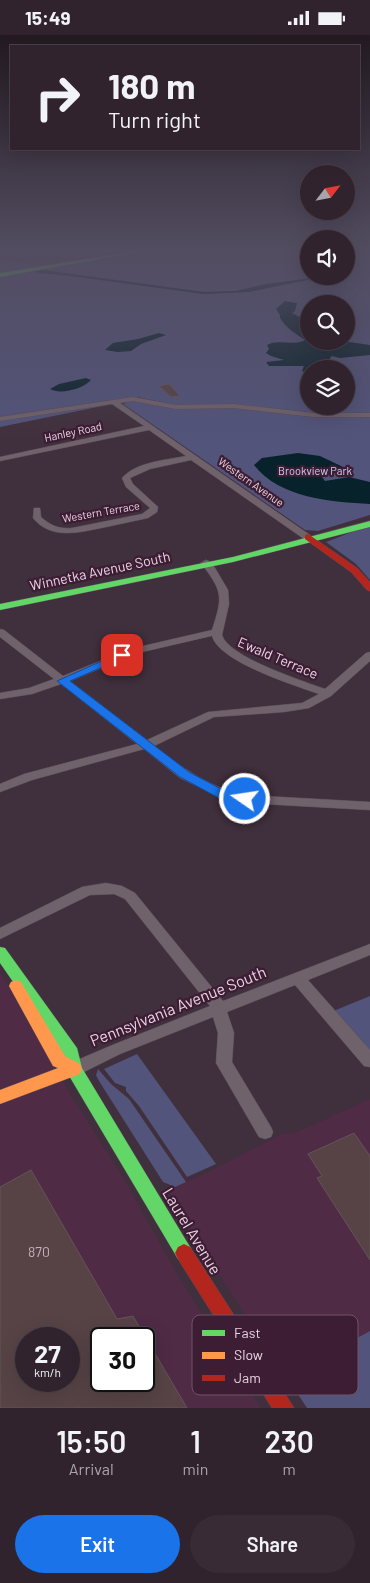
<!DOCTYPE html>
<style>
:root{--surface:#30232d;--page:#382b35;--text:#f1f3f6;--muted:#a8a4aa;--line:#4b4049;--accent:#1a73e8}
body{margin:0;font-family:Barlow,sans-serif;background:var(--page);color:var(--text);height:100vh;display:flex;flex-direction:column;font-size:19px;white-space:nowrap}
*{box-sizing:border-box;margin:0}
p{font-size:16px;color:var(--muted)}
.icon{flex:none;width:28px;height:28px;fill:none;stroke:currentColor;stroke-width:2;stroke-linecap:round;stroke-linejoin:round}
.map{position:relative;height:1373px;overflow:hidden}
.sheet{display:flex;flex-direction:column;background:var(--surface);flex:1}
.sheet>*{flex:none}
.guide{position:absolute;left:10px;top:10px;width:350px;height:105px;border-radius:0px;box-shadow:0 5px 20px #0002,0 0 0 1px var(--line);background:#30232d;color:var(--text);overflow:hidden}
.needle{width:32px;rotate:58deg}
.controls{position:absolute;left:300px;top:130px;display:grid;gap:10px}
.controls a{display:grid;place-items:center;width:55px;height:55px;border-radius:50%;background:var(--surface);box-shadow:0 5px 20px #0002,0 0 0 1px var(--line);font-size:25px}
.speed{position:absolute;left:15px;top:1292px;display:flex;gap:10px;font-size:25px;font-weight:700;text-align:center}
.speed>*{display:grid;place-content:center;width:65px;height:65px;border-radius:50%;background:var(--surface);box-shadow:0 5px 20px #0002,0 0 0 1px var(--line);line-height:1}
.speed small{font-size:12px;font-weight:400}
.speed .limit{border:2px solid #111;border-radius:8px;background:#fff;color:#111}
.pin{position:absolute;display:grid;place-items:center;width:42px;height:42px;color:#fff;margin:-21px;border-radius:10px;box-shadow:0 2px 8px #0006}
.me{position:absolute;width:55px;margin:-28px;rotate:283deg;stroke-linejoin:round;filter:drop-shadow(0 0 4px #0008)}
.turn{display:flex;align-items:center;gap:18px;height:105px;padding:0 15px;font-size:22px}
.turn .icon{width:65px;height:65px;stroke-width:2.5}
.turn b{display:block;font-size:35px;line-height:42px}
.eta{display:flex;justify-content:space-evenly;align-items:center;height:85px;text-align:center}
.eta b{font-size:30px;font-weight:600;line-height:35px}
.action{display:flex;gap:10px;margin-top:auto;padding:10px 15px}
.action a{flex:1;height:58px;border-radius:30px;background:var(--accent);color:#fff;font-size:20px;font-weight:600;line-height:58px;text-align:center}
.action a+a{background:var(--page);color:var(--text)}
.status{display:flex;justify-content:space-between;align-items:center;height:35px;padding:0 25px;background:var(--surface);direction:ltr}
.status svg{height:14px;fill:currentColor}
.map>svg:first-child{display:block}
</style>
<div class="status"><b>15:49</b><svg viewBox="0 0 49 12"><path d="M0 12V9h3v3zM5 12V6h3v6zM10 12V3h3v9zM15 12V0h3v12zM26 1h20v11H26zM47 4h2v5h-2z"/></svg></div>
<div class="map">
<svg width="370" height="1373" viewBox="0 0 370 1373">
<rect width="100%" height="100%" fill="#402f3c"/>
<!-- built -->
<g fill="#4f2b45" fill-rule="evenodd">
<polygon points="0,216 134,216 42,231 0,225"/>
<path d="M0 937 69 1057 124 1144 184 1251 261 1373H0ZM26 1304H69V1346H26ZM101 1304H144V1346H101Z"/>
<polygon points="370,1064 370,1296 286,1341 227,1252 168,1155 208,1137 282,1099 297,1097"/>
</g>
<!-- green -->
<g fill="#52547b" fill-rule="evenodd">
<path d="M151 216H309V241H346V216H370V378L329 379 224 369 180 371 137 362 108 367 112 369 0 392V242ZM309 269H346V306H309ZM309 334H346V371H309Z"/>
<polygon points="0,225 42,231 0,238"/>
<polygon points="133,365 168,372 230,372 328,382 370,381 370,480 318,496 305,495 123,369"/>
<polygon points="370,490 370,545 356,529 326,507"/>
<polygon points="370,961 370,1018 331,977"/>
<polygon points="137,1019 216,1129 187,1142 139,1071 126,1056 126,1052 115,1048 104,1034"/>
<polygon points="98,1034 111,1049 129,1064 186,1147 175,1152 163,1147 99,1046 96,1040"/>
<polygon points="370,1296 370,1373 307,1373 286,1341"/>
</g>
<!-- water -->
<g fill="#08222b">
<polygon points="43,235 204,257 236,256 266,249 327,241 249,257 203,259 70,241 39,238 34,236"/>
<path d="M285 266 297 268 295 276 292 278 309 287V306H342L370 310V320L340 323 332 321 330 323V327L321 331 330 334H309V339L302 336 304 331H269L266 327 284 325 271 321 266 318 269 314 267 310C279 303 293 312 305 305 295 298 287 294 280 283V280L276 274Z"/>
<polygon points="159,298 166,300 141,309 131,316 118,317 105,315 113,308 138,304"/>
<path d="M86 343 91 345C83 354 60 360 50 354L59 349Z"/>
<path d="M298 418 320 421 343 432 340 435 322 442 325 446 349 442 370 447V469C332 467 279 463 254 430L262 423Z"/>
</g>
<!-- building -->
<g fill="#574345" stroke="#645458" fill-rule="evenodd">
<polygon points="169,349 180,361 171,362 159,351"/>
<polygon points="354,1098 370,1121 370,1225 317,1143 322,1141 308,1119"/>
<path d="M31 1135 117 1284 133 1281 187 1373H0V1152ZM26 1304H69V1346H26ZM101 1304H144V1346H101Z"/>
</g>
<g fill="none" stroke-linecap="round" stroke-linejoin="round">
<defs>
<g id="street">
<path d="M133 362 176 370 233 369 314 378H370V382H314L233 373 176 374 133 366 120 368 310 500V504H304L191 425 150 434 130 443 133 449 158 472 157 477 148 483C134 486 120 489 106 492 80 497 52 506 33 483L34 473H40L41 482C51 491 59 494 72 493L142 479 150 473 126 452 122 443C136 427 166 425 186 421L149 395 0 426V422L144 391 112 369 0 386V382Z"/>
<path d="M206 525 209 526 215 533 228 555 229 569 222 600C228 622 303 646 325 654L366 618 370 617V626L331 661 309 673 284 677 214 682 154 711C183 733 208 752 245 760L370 767V775L245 768 222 763 180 743 144 714 32 745 0 757V749L24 739 137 709 61 649 32 659 0 664V658L29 653 54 644 0 602V594L4 595 63 641 130 614 212 595C223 561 223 557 201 528ZM212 601C219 627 294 650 319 659L302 668 208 677 147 705 70 646 138 618Z"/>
<polygon points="106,848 122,851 135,858 223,966 370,909 370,920 308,945 370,1015 370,1032 364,1031 295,950 227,977 234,998 232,1027 271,1092 273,1097 271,1102 265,1104 259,1102 216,1028 218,998 213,982 120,1019 80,1039 74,1041 68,1039 66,1034 68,1029 110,1011 210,971 125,864 114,859 90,860 0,904 0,893 82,852"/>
</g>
<g id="fast">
<polygon points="136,216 146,216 0,242 0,238"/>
<polygon points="370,486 370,492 233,527 0,575 0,569 233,522"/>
<polygon points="0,912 5,913 77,1013 82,1033 190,1212 193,1218 190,1224 184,1227 178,1224 68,1039 64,1020 0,928"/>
</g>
<polygon id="slow" points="16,945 21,947 65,1021 80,1029 82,1034 80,1039 0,1069 0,1055 58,1033 53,1031 9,951 11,947"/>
<g id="jam">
<polygon points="308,499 357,533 370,547 370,556 367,555 351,537 305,504 305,500"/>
<polygon points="184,1209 190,1212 294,1373 272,1373 178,1224 175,1218 178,1212"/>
</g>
</defs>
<!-- street casing -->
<use href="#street" stroke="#5d4d59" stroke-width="1"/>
<!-- fast casing -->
<use href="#fast" stroke="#5d4d59" stroke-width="1"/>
<!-- slow casing -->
<use href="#slow" stroke="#5d4d59" stroke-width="1"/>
<!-- jam casing -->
<use href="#jam" stroke="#5d4d59" stroke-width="1"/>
<!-- street -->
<use href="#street" fill="#6f626b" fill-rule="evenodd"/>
<!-- fast -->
<use href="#fast" fill="#63d668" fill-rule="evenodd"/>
<!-- slow -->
<use href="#slow" fill="#ff974d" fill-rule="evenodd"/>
<!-- jam -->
<use href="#jam" fill="#b3261e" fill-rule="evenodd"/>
</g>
<!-- sky -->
<linearGradient id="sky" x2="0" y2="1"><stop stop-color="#231a21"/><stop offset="0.53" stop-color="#534d61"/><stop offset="1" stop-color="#534d61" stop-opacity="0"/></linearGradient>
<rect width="370" height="408" fill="url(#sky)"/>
<!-- route -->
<polygon fill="#1a73e8" stroke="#114b97" points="122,617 128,620 126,622 70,646 189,737 225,756 250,762 251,764 250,767 245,768 217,762 180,742 57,646"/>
<g text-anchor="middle" stroke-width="4.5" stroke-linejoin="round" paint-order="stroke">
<!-- far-street labels -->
<g font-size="11" fill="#ead4e3" stroke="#3d1d34">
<text transform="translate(73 397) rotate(-12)" y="4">Hanley Road</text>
<text transform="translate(251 447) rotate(35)" y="4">Western Avenue</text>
<text transform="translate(101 477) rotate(-10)" y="4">Western Terrace</text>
</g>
<!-- far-park labels -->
<g font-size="11" fill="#cbd1f6" stroke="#3d1d34">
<text x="315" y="440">Brookview Park</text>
</g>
<!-- street labels -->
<g font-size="14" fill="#ead4e3" stroke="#3d1d34">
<text transform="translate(100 536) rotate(-12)" y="5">Winnetka Avenue South</text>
<text transform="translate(278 623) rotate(23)" y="5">Ewald Terrace</text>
</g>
<!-- near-number labels -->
<g font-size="14" fill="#c5b0bc">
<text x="39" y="1222">870</text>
</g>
<!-- near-street labels -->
<g font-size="16" fill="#ead4e3" stroke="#3d1d34">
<text transform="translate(178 971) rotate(-22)" y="6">Pennsylvania Avenue South</text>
<text transform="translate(192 1196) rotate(59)" y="6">Laurel Avenue</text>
</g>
</g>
<!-- legend -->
<rect x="192" y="1280" width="166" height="80" rx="8" fill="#3d1d34" stroke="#715469" stroke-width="1"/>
<rect x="202" y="1295" width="23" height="6" fill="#63d668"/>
<rect x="202" y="1317" width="23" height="7" fill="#ff974d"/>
<rect x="202" y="1340" width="23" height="6" fill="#b3261e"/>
<g font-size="14" fill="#ead4e3">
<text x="234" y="1303">Fast</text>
<text x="234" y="1325">Slow</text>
<text x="234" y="1348">Jam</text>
</g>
</svg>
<div class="controls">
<a><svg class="needle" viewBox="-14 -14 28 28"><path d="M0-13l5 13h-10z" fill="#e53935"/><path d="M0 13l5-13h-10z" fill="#a8a4aa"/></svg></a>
<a><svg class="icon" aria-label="sound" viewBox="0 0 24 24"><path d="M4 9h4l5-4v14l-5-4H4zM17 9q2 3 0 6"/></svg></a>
<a><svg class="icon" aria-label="search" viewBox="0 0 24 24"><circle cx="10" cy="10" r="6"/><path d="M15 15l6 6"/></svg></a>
<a><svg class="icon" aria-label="layers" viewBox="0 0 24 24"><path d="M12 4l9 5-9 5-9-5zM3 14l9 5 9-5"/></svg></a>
</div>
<div class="speed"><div>27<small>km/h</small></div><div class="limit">30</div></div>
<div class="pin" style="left:122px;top:620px;background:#d93025"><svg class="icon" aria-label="arrive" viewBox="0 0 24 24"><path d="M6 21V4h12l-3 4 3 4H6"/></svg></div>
<svg class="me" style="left:245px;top:764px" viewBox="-20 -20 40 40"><circle r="17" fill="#1a73e8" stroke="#fff" stroke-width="3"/><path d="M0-11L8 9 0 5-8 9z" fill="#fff"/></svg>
<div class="guide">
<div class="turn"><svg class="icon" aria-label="right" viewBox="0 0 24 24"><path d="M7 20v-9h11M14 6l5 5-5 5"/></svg><div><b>180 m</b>Turn right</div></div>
</div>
</div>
<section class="sheet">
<div class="eta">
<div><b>15:50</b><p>Arrival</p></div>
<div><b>1</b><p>min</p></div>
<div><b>230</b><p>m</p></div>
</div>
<div class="action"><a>Exit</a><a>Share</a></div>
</section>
